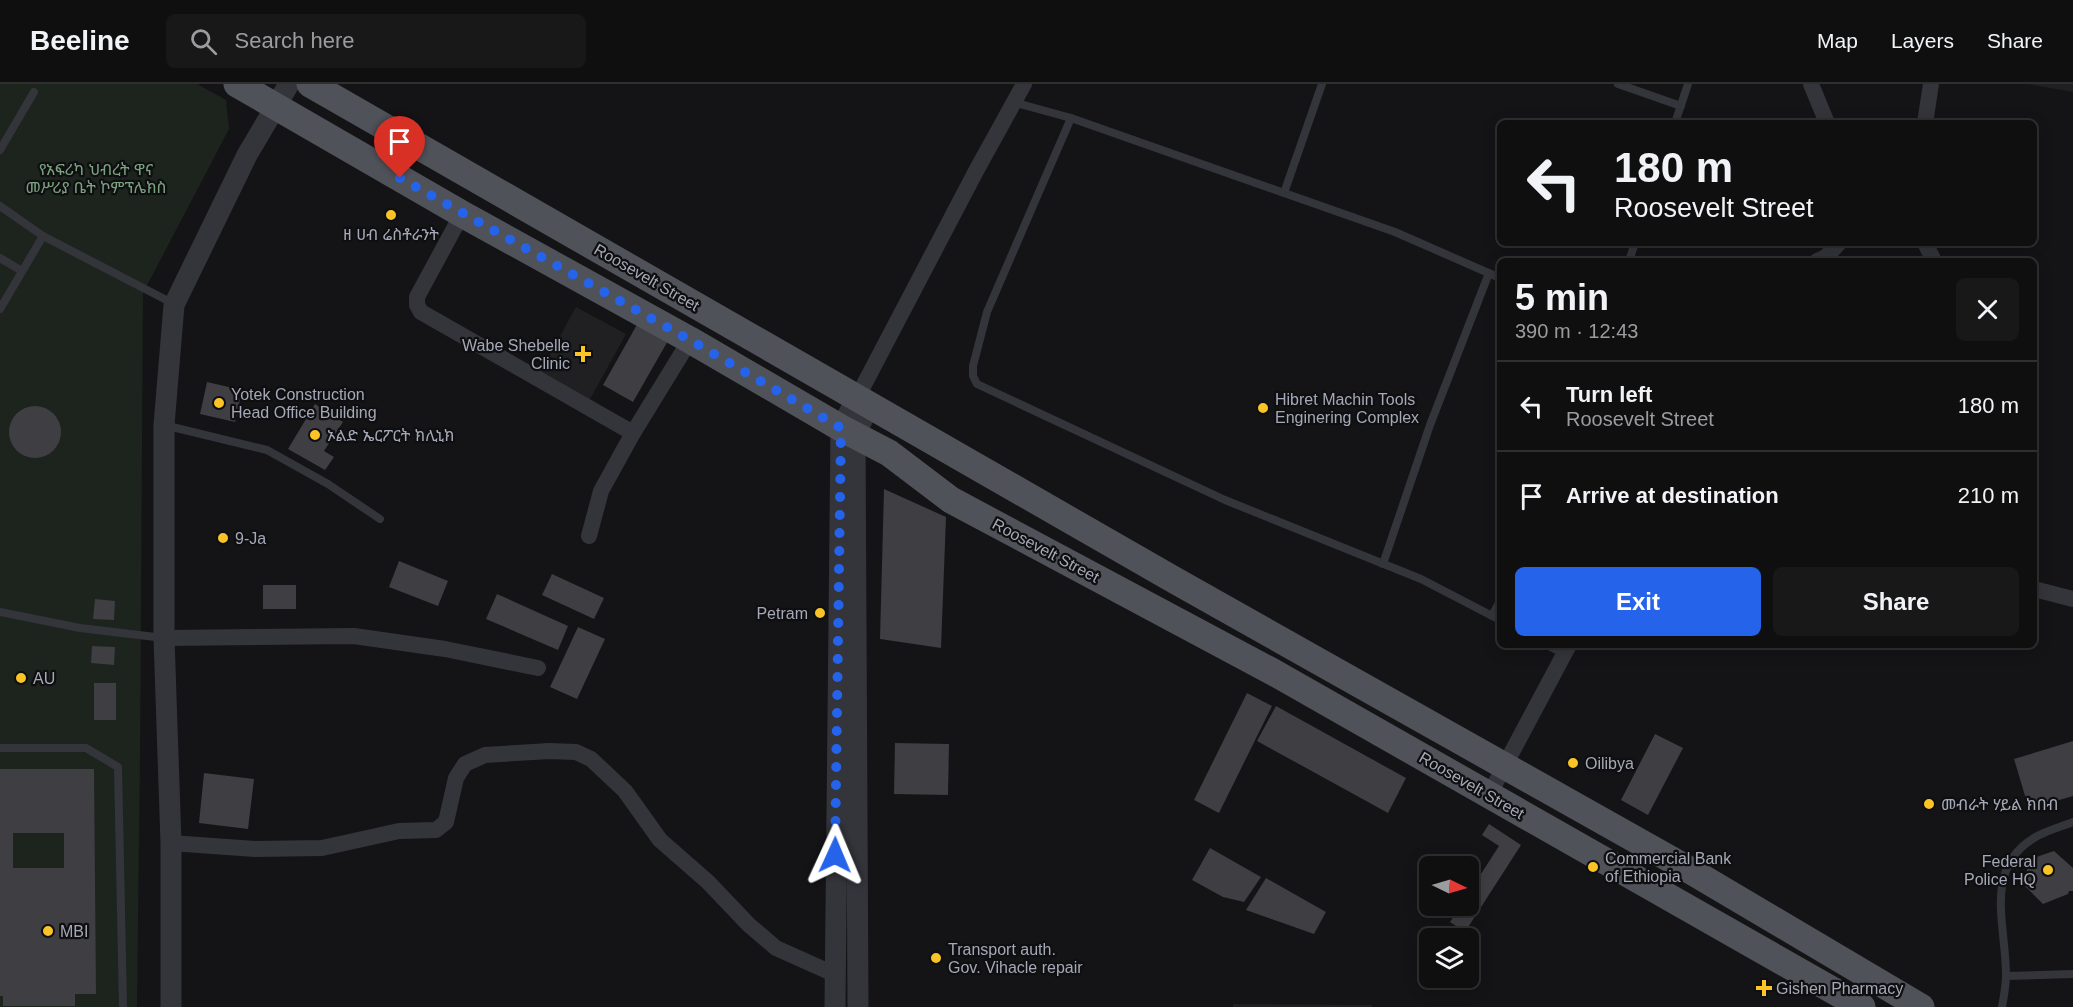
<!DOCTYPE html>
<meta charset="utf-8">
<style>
:root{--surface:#0f0f10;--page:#181819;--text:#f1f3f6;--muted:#9b9c9f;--line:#2f2f30;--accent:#2563eb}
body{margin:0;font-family:Arial,"Noto Sans Ethiopic",sans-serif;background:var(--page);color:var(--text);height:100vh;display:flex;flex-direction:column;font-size:22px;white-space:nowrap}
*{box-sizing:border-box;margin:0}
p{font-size:20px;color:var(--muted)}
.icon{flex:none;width:33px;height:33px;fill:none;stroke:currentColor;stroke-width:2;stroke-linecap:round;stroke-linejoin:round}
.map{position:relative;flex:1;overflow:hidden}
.drawer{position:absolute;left:1497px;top:174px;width:540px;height:390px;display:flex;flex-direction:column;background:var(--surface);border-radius:9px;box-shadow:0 3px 15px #0003,0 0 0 2px var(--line)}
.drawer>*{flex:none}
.guide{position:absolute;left:1497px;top:36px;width:540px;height:126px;border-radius:9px;box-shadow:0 3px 15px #0003,0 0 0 2px var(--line);background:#0f0f10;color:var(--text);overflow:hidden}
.needle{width:39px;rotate:95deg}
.buttons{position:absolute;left:1419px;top:772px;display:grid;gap:12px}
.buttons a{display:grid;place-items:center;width:60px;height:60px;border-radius:9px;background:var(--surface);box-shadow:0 3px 15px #0003,0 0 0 2px var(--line);font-size:30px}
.pin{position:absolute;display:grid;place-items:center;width:51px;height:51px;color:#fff;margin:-62px -26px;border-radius:50% 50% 50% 0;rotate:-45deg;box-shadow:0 0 6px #0007}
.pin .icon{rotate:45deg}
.me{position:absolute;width:66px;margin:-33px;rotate:1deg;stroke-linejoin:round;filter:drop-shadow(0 0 4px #0008)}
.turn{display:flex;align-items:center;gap:21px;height:126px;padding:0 18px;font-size:27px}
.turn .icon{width:78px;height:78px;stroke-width:2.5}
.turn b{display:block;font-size:42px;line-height:51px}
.round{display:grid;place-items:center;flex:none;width:63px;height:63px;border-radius:9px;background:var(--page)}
.overview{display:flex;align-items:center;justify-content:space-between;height:102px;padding:0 18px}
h1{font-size:36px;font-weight:600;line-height:45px}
.primary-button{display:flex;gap:12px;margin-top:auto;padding:12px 18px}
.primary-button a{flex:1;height:69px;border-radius:9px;background:var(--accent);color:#fff;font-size:24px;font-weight:600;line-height:69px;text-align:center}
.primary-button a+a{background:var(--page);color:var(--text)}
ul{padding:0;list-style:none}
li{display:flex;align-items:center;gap:18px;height:90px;padding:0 18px;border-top:2px solid var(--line)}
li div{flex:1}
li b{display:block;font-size:22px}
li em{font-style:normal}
header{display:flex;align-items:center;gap:36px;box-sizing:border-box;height:84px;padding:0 30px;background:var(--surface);border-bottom:2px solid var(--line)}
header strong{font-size:28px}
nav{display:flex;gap:33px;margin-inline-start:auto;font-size:21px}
.search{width:420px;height:54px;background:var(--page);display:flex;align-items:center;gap:15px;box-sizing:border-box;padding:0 21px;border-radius:9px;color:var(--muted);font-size:22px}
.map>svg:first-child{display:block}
</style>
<header>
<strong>Beeline</strong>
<div class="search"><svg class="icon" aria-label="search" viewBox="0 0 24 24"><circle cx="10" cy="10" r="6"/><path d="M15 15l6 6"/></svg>Search here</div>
<nav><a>Map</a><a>Layers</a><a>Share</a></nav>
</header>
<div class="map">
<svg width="2073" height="923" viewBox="0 0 2073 923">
<rect width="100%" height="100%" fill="#141416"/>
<!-- built -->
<g fill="#202023">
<polygon points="2028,0 2073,0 2073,8"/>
<polygon points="576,223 626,250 589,317 540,289"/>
<polygon points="1233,920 1372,921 1372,923 1233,923"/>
</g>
<!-- green -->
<polygon fill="#1c241d" points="0,0 197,0 226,16 229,45 143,209 140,673 137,923 0,923"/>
<!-- building -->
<g fill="#3e3e43" fill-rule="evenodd">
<polygon points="639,237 669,255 633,318 603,301"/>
<polygon points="207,298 242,306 235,338 200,330"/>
<polygon points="315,320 343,338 324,367 334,373 325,386 288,365"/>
<circle cx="35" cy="348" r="26"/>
<polygon points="884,405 946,433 941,564 880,555"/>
<polygon points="399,477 448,497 438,522 389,503"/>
<polygon points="552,490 604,514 594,535 542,511"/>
<rect x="263" y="501" width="33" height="24"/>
<polygon points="497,510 568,542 558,566 486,535"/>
<polygon points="95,515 115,517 114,536 93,535"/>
<polygon points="578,543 605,555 577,615 550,603"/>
<polygon points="92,562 115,563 114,581 91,579"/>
<rect x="94" y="599" width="22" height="37"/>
<polygon points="1247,609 1272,622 1219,729 1194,716"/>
<polygon points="1276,622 1406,694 1388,729 1257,657"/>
<polygon points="1655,650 1683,664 1648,731 1621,716"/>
<polygon points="2073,657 2073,712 2029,725 2014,675"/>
<polygon points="895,659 949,660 948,711 894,710"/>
<path d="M0 685H94L96 910H75V922H3V912H0ZM13 749H64V784H13Z"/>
<polygon points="204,689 254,695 248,745 199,739"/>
<polygon points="1489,740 1521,761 1465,848 1450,838 1461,822 1468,822 1468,810 1499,762 1482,751"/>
<polygon points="1210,764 1261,793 1244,818 1223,813 1192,796"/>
<polygon points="2054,767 2073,784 2073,807 2069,807 2068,810 2043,820 2025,802 2028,776"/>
<polygon points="1266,794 1326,828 1314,850 1246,826"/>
</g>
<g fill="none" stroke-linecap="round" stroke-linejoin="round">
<!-- service -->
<g stroke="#34353b" stroke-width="8">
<polyline points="1618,0 1681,22"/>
<polyline points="1013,18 1071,34 1395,148 1500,194"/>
<polyline points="1071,34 987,228 973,282 973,292 977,300 1225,416 1421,495 1500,536"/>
<polyline points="1675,39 1688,0"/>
<polyline points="0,66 34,8"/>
<polyline points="1284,109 1322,0"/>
<polyline points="0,122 43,152 174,220"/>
<polyline points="0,174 22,187"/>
<polyline points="1629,177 1635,159"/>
<polyline points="0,225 43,152"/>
<polyline points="164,341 267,366 328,400 380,435"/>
<polyline points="1383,480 1430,341 1489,189"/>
<polyline points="0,528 80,544 164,554"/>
<polyline points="1492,532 1500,517"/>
<polyline points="1547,561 1564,570"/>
<polyline points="0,664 86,664 118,683 123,923"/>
<polyline points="2006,892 2073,890"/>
<path d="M2002 923C2004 912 2006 901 2006 891 2006 841 1983 785 2034 754 2045 747 2061 743 2073 738"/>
</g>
<!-- minor -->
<g stroke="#34353b" stroke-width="16">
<polyline points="1811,0 1827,39"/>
<polyline points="1925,39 1931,0"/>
<polyline points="462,130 417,213 417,221 421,228 633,349"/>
<polyline points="1925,159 1934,177"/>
<polyline points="1817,177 1826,173 1839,159"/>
<polyline points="857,314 976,87 1024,0"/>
<polyline points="589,452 601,407 633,349 690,256"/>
<polyline points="2034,505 2073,515"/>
<polyline points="164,554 354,552 445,565 538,584"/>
<polyline points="1489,711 1569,561"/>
<polyline points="171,759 255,765 322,764 399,747 436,746 446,738 456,694 465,680 485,671 549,667 576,668 591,675 625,707 660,756 708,798 749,841 776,864 834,890"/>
</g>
<!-- tertiary -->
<g stroke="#34353b" stroke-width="21">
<polyline points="171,923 171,759 164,554 164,341 174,221 247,71 289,0"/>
<polyline points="835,923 841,344 857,314"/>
<polyline points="858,923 855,351 870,320"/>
</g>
<!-- primary -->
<g stroke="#50525a" stroke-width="27">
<polyline points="237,0 462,130 690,256 841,344 889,369 951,416 1273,588 1862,923"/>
<polyline points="310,0 1176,497 1686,784 1921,923"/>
</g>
</g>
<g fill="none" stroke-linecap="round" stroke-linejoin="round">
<!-- route -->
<polyline stroke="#2563eb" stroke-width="10" stroke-dasharray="0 18" points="400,94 690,256 841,344 835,771"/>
</g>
<!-- markers -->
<g fill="#fac427" stroke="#0f0f11" stroke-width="2">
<circle cx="391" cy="131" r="6"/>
<path d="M580 261h6v6h6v6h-6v6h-6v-6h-6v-6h6z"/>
<circle cx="219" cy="319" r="6"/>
<circle cx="1263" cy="324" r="6"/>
<circle cx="315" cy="351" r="6"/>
<circle cx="223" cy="454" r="6"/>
<circle cx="820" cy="529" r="6"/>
<circle cx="21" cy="594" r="6"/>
<circle cx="1573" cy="679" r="6"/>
<circle cx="1929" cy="720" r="6"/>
<circle cx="1593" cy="783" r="6"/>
<circle cx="2048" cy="786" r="6"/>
<circle cx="48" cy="847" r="6"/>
<circle cx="936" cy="874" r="6"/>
<path d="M1761 895h6v6h6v6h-6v6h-6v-6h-6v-6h6z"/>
</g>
<g text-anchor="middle" stroke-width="4.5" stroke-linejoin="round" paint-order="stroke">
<!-- park labels -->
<g font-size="16" fill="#7ba380" stroke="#0f0f11">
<text x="96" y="91">የአፍሪካ ህብረት ዋና<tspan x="96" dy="18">መሥሪያ ቤት ኮምፕሌክስ</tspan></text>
</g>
<!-- poi labels -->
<g font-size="16" fill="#a5a9b7" stroke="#0f0f11" text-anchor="start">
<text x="391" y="156" text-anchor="middle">ዘ ሀብ ሬስቶራንት</text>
<text x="570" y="267" text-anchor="end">Wabe Shebelle<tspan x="570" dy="18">Clinic</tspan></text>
<text x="231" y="316">Yotek Construction<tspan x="231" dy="18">Head Office Building</tspan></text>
<text x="1275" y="321">Hibret Machin Tools<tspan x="1275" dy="18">Enginering Complex</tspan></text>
<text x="327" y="357">ኦልድ ኤርፖርት ክሊኒክ</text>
<text x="235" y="460">9-Ja</text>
<text x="808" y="535" text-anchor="end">Petram</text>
<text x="33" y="600">AU</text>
<text x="1585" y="685">Oilibya</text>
<text x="1941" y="726">መብራት ሃይል ክበብ</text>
<text x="1605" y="780">Commercial Bank<tspan x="1605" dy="18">of Ethiopia</tspan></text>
<text x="2036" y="783" text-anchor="end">Federal<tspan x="2036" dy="18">Police HQ</tspan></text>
<text x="60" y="853">MBI</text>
<text x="948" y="871">Transport auth.<tspan x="948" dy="18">Gov. Vihacle repair</tspan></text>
<text x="1776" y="910">Gishen Pharmacy</text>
</g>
<!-- street labels -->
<g font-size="16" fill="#a5a9b7" stroke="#0f0f11">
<text transform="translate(647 193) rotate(30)" y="6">Roosevelt Street</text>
<text transform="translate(1046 466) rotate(28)" y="6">Roosevelt Street</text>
<text transform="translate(1472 701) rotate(30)" y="6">Roosevelt Street</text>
</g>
</g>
</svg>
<div class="buttons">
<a><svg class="needle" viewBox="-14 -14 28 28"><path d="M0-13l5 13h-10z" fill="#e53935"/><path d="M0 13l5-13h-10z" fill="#9b9c9f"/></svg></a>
<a><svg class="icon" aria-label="layers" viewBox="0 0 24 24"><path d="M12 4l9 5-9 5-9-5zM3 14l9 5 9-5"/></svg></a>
</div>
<div class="pin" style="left:400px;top:94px;background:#d93025"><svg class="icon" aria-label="arrive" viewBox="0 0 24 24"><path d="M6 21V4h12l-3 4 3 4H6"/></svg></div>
<svg class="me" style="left:835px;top:771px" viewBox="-20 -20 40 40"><path d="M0-17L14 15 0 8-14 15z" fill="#2563eb" stroke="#fff" stroke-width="4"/></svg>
<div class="guide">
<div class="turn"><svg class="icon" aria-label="left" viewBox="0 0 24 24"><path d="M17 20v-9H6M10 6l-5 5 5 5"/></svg><div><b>180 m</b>Roosevelt Street</div></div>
</div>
<section class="drawer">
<div class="overview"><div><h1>5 min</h1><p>390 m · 12:43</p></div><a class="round"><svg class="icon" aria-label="close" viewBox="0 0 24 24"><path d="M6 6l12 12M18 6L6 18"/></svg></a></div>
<ul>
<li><svg class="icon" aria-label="left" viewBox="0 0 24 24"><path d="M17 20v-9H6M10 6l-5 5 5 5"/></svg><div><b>Turn left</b><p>Roosevelt Street</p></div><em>180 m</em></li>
<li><svg class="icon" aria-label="arrive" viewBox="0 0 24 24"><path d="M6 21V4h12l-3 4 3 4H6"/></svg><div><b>Arrive at destination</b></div><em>210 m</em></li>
</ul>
<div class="primary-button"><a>Exit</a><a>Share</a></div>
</section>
</div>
